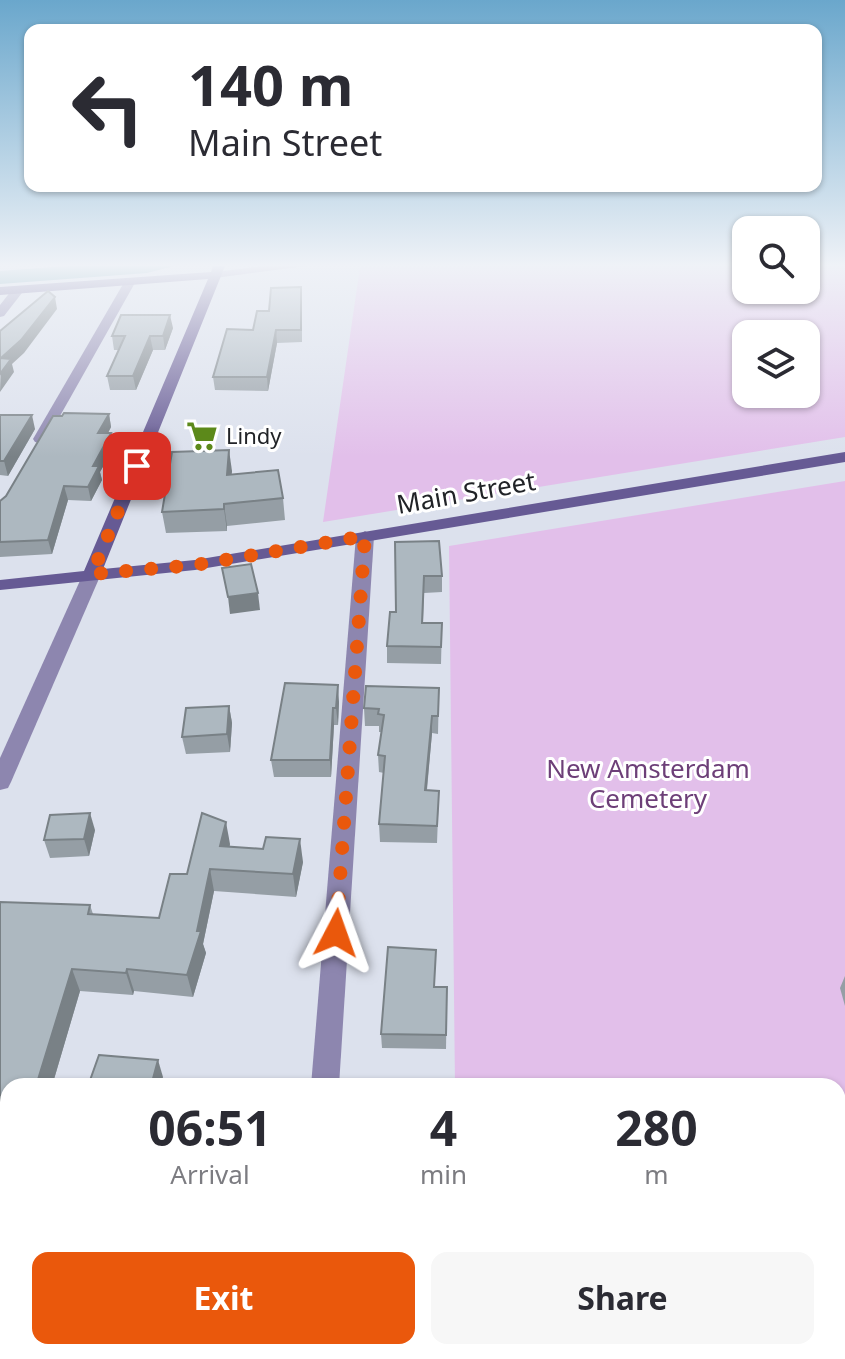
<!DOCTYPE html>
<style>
:root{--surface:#fff;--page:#f7f7f7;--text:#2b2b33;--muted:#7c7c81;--accent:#ea580c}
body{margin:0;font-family:"Noto Sans",sans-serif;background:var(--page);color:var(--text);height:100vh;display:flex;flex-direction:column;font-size:30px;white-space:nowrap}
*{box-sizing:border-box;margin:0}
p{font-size:26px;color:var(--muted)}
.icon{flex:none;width:44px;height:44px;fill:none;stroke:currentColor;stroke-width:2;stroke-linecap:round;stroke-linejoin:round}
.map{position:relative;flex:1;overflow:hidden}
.details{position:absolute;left:0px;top:1078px;width:846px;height:282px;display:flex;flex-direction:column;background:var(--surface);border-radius:24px 24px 0 0;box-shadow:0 2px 6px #0004}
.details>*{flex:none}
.top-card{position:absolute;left:24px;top:24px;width:798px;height:168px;border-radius:16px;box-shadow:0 2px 6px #0004;background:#fff;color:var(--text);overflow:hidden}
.tools{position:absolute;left:732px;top:216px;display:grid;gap:16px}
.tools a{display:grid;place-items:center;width:88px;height:88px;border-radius:16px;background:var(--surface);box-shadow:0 2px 6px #0004;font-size:40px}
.pin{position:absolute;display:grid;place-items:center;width:68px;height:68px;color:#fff;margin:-34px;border-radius:16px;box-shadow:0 4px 12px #0006}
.me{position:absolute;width:88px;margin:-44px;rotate:4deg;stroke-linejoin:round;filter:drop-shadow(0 0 6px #0008)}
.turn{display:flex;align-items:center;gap:28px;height:168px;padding:0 32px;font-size:36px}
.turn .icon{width:104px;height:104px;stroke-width:2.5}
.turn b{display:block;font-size:56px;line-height:68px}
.eta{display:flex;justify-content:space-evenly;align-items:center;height:136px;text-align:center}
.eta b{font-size:48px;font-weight:700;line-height:56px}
.action{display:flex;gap:16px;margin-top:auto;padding:16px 32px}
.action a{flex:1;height:92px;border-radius:16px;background:var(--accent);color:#fff;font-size:32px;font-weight:700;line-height:92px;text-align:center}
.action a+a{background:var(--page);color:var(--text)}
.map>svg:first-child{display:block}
</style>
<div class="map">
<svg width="845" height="1359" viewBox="0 0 845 1359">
<rect width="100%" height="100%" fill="#dce1ed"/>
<!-- green -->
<g fill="#e2bfea" fill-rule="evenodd">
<path d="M746 266V290H806V266H845V437L323 522 360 267ZM746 334H806V394H746Z"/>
<polygon points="845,481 845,1182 838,1184 838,1086 455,1086 449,546"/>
</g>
<!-- water -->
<polygon fill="#4d94a1" points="67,266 174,266 147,273 0,284 0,271"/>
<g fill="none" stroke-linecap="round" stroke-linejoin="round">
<!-- street -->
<g fill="#8d86af" fill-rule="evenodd">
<polygon points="265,266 306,266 215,278 209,275 215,272"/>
<polygon points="126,279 136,281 47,439 40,443 35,442 33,439"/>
<polygon points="15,286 25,289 4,316 0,317 0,305"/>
<polygon points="365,531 374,536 339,1086 311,1086 356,536"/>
<polygon points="92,569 101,574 11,782 8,788 0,790 0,758 83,574"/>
<polygon points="845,1225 845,1257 838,1260 838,1228"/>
<rect x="289" y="1352" width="34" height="7"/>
<polygon points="485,1352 536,1352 533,1359 482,1359"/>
</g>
<!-- secondary -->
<polygon fill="#665a94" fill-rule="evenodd" points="213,266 225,266 103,569 195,560 845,452 845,462 195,570 0,590 0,580 84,571 208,279 0,295 0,287 211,272"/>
</g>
<!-- wall -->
<g fill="#959ea5">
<polygon points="302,299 302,342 277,343 268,391 215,390 213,377 269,311"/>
<polygon points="173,328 165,350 153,350 136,390 110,390 107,376 119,350 114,350 112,336"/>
<polygon points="109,414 111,427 108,433 111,433 114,447 100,472 102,480 91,501 68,500 52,554 0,557 0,501"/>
<polygon points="0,415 35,429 8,476 0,475"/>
<polygon points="232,471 231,474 283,498 285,520 227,526 227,531 166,533 162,512"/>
<polygon points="395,542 442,576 442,592 424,593 423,623 442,623 441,664 387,663 387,646 396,612"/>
<polygon points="439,688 438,734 432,733 427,790 439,791 437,843 380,842 379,824 384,773 379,772 378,755 382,732 379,732 379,726 365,726 364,708"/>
<polygon points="339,702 338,725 334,725 331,777 274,777 271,760"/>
<polygon points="229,706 232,723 230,752 186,754 182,737"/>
<polygon points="95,830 89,856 50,858 44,840"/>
<polygon points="230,844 229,847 303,862 296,897 214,891 203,944 206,953 193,997 134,991 133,995 80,991 52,1086 8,1086 8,1213 0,1213 0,902 90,905 93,914 159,918 187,874"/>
<polygon points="845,976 845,1006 840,988"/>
<polygon points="435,987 447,987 446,1049 382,1048 381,1034"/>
</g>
<!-- shaded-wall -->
<g fill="#798186">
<polygon points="55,297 57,309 24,353 12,364 14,372 0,392 1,358"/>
<polygon points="170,315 173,328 165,350 163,336"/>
<polygon points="276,330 277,343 268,391 267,377"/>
<polygon points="150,336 153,350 136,390 133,376"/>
<polygon points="109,414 111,427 101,446 98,433"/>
<polygon points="32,415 35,429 8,476 4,461"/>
<polygon points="111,433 114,447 100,472 102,480 91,501 88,487 93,466"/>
<polygon points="229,450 232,471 230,496 227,475"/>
<polygon points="64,486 68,500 52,554 48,540"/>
<polygon points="224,504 227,526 227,531 224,509"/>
<polygon points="258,593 260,610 230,614 228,597"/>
<polygon points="338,685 339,702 338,725 336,708"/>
<polygon points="229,706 232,723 230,752 227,734"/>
<polygon points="333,708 334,725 331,777 330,760"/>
<polygon points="432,716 432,733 425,808 425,790"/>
<polygon points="90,813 95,830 89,856 84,839"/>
<polygon points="226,822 230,844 225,869 220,846"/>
<polygon points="300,839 303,862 296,897 293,874"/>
<polygon points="210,869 214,891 203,944 206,953 193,997 187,975"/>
<polygon points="72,969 80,991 52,1086 36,1086"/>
<polygon points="127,969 134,991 133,995 126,973"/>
<polygon points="158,1060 163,1077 161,1086 151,1086"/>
<polygon points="8,1182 8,1201 4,1194"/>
</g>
<!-- building -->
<g fill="#adb8c0" stroke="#798186" stroke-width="2">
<polygon points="301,287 301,330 276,330 267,377 213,377 227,329 253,330 257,311 269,311 271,288"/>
<polygon points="48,291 55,297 21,340 1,358 11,359 0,374 0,331"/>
<polygon points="121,315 170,315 163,336 150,336 133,376 107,376 125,336 112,336"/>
<polygon points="64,413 109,414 98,433 111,433 93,466 99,466 88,487 64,486 48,540 0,542 0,501 6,496 53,416 62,416"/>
<polygon points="0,415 32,415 4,461 0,461"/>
<polygon points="229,450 227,475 278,470 283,498 224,504 224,509 162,512 172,452"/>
<polygon points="439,541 442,576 424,576 422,623 442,623 441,647 387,646 390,612 396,612 395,542"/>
<polygon points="251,564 258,593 228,597 222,568"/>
<polygon points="285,683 338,685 336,708 333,708 330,760 271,760"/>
<polygon points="366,686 439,688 438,716 432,716 425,790 439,791 437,826 379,824 385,756 378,755 384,715 378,714 379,709 364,708"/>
<polygon points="229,706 227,734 182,737 186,708"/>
<polygon points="90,813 84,839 44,840 50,815"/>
<polygon points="202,813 226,822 220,846 263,849 266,837 300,839 293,874 210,869 197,931 201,931 187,975 127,969 126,973 72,969 36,1086 8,1086 8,1182 4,1194 0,1194 0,902 90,905 88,914 159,918 170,874 187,874"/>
<polygon points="388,947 436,950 434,987 447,987 446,1035 381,1034"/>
<polygon points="99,1055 158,1060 151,1086 88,1086"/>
</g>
<!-- sky -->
<linearGradient id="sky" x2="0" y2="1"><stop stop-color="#6aa7cc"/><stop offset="0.58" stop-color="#eff2f7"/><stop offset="1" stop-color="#eff2f7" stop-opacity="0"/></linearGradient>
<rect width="845" height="457" fill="url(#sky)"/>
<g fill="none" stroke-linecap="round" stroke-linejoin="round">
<!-- route -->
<polyline stroke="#ea580c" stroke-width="14" stroke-dasharray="0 25.2" points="137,466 92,574 195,565 365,536 336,933"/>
</g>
<!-- icons -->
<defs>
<symbol id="supermarket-bare" viewBox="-9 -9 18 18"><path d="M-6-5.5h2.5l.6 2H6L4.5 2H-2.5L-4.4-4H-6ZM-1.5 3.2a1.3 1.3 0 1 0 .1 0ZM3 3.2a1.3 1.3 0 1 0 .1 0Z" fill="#5c891a" stroke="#fff" stroke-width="2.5" paint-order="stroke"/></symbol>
</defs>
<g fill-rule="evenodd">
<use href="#supermarket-bare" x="180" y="414" width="44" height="44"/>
</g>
<g text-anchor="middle" stroke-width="6" stroke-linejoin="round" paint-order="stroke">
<!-- far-poi labels -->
<g font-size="22" fill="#212327" stroke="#fff" text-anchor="start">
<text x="226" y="444">Lindy</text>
</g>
<!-- street labels -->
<g font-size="26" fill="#212327" stroke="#fff">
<text transform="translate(466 493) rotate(-10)" y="9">Main Street</text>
</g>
<!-- park labels -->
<g font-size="26" fill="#6d3f78" stroke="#fff">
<text x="648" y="778">New Amsterdam<tspan x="648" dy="30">Cemetery</tspan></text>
</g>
</g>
</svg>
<div class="tools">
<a><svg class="icon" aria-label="search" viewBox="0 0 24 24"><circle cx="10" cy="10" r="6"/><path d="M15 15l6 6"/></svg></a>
<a><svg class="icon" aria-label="layers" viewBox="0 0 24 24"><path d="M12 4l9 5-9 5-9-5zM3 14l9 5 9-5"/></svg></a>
</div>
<div class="pin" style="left:137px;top:466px;background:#d93025"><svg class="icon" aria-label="arrive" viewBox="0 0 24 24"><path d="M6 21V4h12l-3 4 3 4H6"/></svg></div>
<svg class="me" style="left:336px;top:933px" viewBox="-20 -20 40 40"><path d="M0-17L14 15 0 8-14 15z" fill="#ea580c" stroke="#fff" stroke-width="4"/></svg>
<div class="top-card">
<div class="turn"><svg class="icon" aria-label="left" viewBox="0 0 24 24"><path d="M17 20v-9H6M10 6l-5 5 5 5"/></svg><div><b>140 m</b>Main Street</div></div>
</div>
<section class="details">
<div class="eta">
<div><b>06:51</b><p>Arrival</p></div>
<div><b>4</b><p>min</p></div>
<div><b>280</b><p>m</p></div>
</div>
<div class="action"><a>Exit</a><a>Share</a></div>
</section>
</div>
